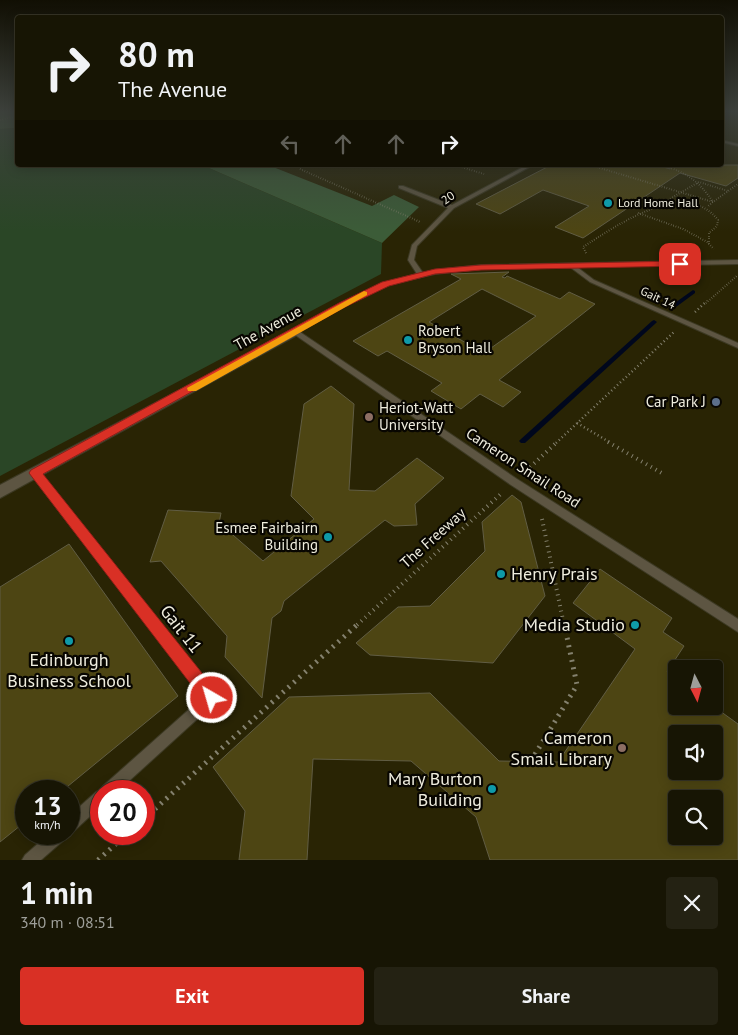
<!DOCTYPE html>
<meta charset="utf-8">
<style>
:root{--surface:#171504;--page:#242213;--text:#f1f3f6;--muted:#9e9f9a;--line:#363426;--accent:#d93025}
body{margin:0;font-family:"PT Sans",sans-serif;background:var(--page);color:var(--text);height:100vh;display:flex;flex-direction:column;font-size:19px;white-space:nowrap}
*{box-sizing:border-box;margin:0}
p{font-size:16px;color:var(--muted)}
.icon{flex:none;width:28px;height:28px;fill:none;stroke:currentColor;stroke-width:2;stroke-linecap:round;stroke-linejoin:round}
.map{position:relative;height:860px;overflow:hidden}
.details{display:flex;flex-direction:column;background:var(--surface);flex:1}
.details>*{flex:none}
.banner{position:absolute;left:15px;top:15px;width:709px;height:152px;border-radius:5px;box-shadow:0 2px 12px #0003,0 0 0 1px var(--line);background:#171504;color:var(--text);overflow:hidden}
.needle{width:32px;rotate:174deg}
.controls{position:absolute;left:668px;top:660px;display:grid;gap:10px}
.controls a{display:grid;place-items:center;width:55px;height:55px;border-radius:5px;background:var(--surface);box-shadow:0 2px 12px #0003,0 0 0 1px var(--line);font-size:25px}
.speed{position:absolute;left:15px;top:780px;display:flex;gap:10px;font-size:25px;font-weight:700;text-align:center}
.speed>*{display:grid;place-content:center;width:65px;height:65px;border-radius:50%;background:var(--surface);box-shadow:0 2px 12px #0003,0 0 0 1px var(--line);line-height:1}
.speed small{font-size:12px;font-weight:400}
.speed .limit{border:8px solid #d22;background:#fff;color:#111}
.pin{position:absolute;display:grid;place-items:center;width:42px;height:42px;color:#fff;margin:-21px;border-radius:10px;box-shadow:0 2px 8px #0006}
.me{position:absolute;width:55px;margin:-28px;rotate:322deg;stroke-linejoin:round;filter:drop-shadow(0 0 4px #0008)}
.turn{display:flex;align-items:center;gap:18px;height:105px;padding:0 20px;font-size:22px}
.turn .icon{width:65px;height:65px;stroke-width:2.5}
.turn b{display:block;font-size:35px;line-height:42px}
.lanes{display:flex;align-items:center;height:48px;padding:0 20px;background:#0003;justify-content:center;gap:25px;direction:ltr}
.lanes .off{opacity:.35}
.round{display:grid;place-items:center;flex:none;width:52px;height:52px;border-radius:5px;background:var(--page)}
.headline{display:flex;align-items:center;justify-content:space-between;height:85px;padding:0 20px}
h1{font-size:30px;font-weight:700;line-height:38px}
.primary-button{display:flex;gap:10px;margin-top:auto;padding:10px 20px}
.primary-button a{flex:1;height:58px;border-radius:5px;background:var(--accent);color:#fff;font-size:20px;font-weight:700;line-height:58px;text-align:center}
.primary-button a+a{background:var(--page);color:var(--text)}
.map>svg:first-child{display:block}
</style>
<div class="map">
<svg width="738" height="860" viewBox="0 0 738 860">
<rect width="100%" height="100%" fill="#1f1c05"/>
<!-- built -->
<path fill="#292404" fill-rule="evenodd" d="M0 111H17L18 165H721V111H738V860H0ZM676 669H714V706H676ZM676 734H714V771H676ZM26 791H69V834H26ZM101 791H144V834H101ZM676 799H714V836H676Z"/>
<!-- green -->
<polygon fill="#2a4626" points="17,128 18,165 202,165 382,243 381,274 0,476 0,129"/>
<!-- forest -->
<g fill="#3c5c38">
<polygon points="0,111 17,111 17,128 0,129"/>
<polygon points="202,165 268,165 372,206 394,195 419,207 382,243"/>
</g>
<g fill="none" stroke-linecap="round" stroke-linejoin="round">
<!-- stream -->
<g fill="#00071d" fill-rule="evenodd">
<polygon points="693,290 695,291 695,293 676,307 672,307 672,305"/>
<polygon points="654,320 657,322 656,323 525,443 521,443 519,441 521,439 652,321"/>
</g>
</g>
<!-- building -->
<g fill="#4d4513" stroke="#615d44" fill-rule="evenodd">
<polygon points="551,165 657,165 670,169 671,165 738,165 738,178 726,186 680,173 583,238 555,227 589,206 543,190 500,214 476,204"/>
<path d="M509 272 502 277 505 278 507 276 560 299 569 292 595 304 499 380 521 392 503 407 480 394 461 409 431 391 442 383 387 351 378 356 353 341 461 279 451 274ZM482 289 536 316 484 353 429 322Z"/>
<polygon points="331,386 354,404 349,490 375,491 417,458 444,478 415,504 417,525 394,526 385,520 284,601 281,611 272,618 262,698 225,657 227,636 161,561 150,562 168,510 221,513 219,523 263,561 314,519 291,496 304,404"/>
<polygon points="512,495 521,502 545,596 493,663 370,655 356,643 398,607 430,606 485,551 482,522"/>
<polygon points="69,544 178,696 62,791 26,791 26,821 0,842 0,587"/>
<path d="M600 569 672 618 663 632 684 646 667 672 676 679V706H713L738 724V860H490L476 817 411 761 313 759 307 860H239L245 811 213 767 289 697 430 693 499 761 558 762 635 649 573 603ZM676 734H714V771H676ZM676 799H714V836H676Z"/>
</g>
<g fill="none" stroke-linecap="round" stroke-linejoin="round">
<defs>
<g id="service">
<polygon points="721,140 738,144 738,146 721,142"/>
<polygon points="527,165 533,165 454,208 417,246 414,260 423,273 435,270 481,265 738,260 738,264 577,267 594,280 738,343 738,348 590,282 570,267 481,269 435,274 387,285 344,306 300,332 517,479 738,619 738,632 511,485 291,332 340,304 383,283 417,274 408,260 412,245 448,208 399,188 399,186 403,186 452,205"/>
<polygon points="35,469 38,470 216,694 218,698 216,702 118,791 101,791 101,806 74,831 69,833 69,816 96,792 101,790 103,786 203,697 32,476 30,473 32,470"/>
<polygon points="49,834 67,834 65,839 41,860 22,860 25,855"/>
</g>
<polygon id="minor" points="295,329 299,330 301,332 299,334 0,498 0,485"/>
</defs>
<!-- service casing -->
<use href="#service" stroke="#3c3923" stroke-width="2"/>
<!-- minor casing -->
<use href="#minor" stroke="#3c3923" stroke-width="2"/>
<!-- path-far3 -->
<g stroke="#84816e" stroke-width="2" stroke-dasharray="0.5 2" stroke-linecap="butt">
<polyline points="0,120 18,116"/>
<polyline points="297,165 300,169 420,222"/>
<polyline points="455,165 484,174"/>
<polyline points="590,165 713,202 738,184"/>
<path d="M662 165C687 173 698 180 713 202L707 207"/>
<polyline points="695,165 702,167"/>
<polyline points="671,204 668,200 699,182 728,191"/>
<polyline points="638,213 683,229 709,243"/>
<path d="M586 253 583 247C616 226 685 177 718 220L717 226 709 233V244L714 249"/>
<polyline points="706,303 738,275"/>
</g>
<!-- path-far2 -->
<g stroke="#84816e" stroke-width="2.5" stroke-dasharray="1 3" stroke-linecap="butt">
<polyline points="695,312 707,301"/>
<polyline points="577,423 611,443"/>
<polyline points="556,443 674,332"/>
</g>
<!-- path-far1 -->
<g stroke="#84816e" stroke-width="4" stroke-dasharray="1 4.5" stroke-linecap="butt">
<polyline points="608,442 665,475"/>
<polyline points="526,471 557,442"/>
<polyline points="542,519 564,625"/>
<polyline points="357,625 503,492"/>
</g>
<!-- path -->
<g stroke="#84816e" stroke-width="5" stroke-dasharray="2 5.5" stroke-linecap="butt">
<polyline points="531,761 577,685 564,623"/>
<polyline points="144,819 359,623"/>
<polyline points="98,860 127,834"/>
</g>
<!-- service -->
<use href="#service" fill="#5d5542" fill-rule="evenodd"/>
<!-- minor -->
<use href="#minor" fill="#5d5542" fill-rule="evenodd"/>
</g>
<!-- sky -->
<linearGradient id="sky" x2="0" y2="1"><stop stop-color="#110f03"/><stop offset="0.48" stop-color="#3c403b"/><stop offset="1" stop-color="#3c403b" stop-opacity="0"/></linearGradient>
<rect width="738" height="231" fill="url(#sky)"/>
<!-- route -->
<polygon fill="#d93025" stroke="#8d1f18" points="680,261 685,264 683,266 481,270 435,274 389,286 345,307 43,474 218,693 220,698 218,704 212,707 206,704 29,473 31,470 339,303 382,282 435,269 481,265"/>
<!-- slow -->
<polygon fill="#f59e0b" points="364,291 367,292 367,295 196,391 188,391 187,388"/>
<!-- markers -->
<g fill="#0f9aa8" stroke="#080601" stroke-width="2">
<circle cx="608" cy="203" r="5"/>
<circle cx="408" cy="340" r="5"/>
<circle cx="328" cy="537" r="5"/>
<circle cx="501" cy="574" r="5"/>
<circle cx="635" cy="625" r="5"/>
<circle cx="69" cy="641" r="5"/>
<circle cx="492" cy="789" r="5"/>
</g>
<circle fill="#5c6f8a" stroke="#080601" stroke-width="2" cx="716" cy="402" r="5"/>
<g fill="#8d6e63" stroke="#080601" stroke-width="2">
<circle cx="369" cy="417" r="5"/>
<circle cx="622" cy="748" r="5"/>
</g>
<g text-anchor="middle" stroke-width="4.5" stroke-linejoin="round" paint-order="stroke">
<!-- far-street labels -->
<g font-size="12" fill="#efedde" stroke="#080601">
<text transform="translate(448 198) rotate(-35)" y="4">20</text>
<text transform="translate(658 298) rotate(25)" y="4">Gait 14</text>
</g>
<!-- far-poi labels -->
<g font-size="12" fill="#efedde" stroke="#080601" text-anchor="start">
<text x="618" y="207">Lord Home Hall</text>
</g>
<!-- street labels -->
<g font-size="15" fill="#efedde" stroke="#080601">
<text transform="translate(268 328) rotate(-29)" y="5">The Avenue</text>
<text transform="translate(523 468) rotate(33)" y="5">Cameron Smail Road</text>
<text transform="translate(433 538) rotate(-42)" y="5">The Freeway</text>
</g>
<!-- poi labels -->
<g font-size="15" fill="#efedde" stroke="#080601" text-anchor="start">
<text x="418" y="336">Robert<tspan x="418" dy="17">Bryson Hall</tspan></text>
<text x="706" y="407" text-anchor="end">Car Park J</text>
<text x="379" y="413">Heriot-Watt<tspan x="379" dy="17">University</tspan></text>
<text x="318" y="533" text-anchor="end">Esmee Fairbairn<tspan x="318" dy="17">Building</tspan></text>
</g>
<!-- near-poi labels -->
<g font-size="18" fill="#efedde" stroke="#080601" text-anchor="end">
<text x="511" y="580" text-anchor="start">Henry Prais</text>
<text x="625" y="631">Media Studio</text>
<text x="69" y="666" text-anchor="middle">Edinburgh<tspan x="69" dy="21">Business School</tspan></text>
<text x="612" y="744">Cameron<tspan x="612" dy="21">Smail Library</tspan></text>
<text x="482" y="785">Mary Burton<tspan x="482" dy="21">Building</tspan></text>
</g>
<!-- near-street labels -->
<g font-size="18" fill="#efedde" stroke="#080601">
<text transform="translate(181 629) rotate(52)" y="6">Gait 11</text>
</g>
</g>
</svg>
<div class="controls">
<a><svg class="needle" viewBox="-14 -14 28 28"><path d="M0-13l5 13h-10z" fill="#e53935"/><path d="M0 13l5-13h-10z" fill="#9e9f9a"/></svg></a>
<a><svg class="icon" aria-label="sound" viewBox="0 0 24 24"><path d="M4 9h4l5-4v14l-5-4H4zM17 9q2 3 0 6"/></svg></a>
<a><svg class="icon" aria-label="search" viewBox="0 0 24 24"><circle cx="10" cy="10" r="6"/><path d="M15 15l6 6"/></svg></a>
</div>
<div class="speed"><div>13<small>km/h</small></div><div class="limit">20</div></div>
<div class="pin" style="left:680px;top:264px;background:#d93025"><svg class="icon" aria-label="arrive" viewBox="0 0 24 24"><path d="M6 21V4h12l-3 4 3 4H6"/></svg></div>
<svg class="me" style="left:212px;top:698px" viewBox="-20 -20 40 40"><circle r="17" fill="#d93025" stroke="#fff" stroke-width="3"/><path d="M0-11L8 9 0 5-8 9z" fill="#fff"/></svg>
<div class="banner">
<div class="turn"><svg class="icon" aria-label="right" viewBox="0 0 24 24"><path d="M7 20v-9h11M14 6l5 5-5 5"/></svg><div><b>80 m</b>The Avenue</div></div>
<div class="lanes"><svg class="icon off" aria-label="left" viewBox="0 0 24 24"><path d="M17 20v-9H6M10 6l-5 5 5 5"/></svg><svg class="icon off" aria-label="ahead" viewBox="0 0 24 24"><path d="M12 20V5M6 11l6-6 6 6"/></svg><svg class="icon off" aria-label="ahead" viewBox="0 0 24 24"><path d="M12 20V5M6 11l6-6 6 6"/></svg><svg class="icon" aria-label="right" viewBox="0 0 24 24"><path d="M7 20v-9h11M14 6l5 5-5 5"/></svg></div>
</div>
</div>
<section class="details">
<div class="headline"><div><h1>1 min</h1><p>340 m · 08:51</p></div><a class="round"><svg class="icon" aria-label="close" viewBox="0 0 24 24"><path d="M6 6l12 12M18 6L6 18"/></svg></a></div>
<div class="primary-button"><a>Exit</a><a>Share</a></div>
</section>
